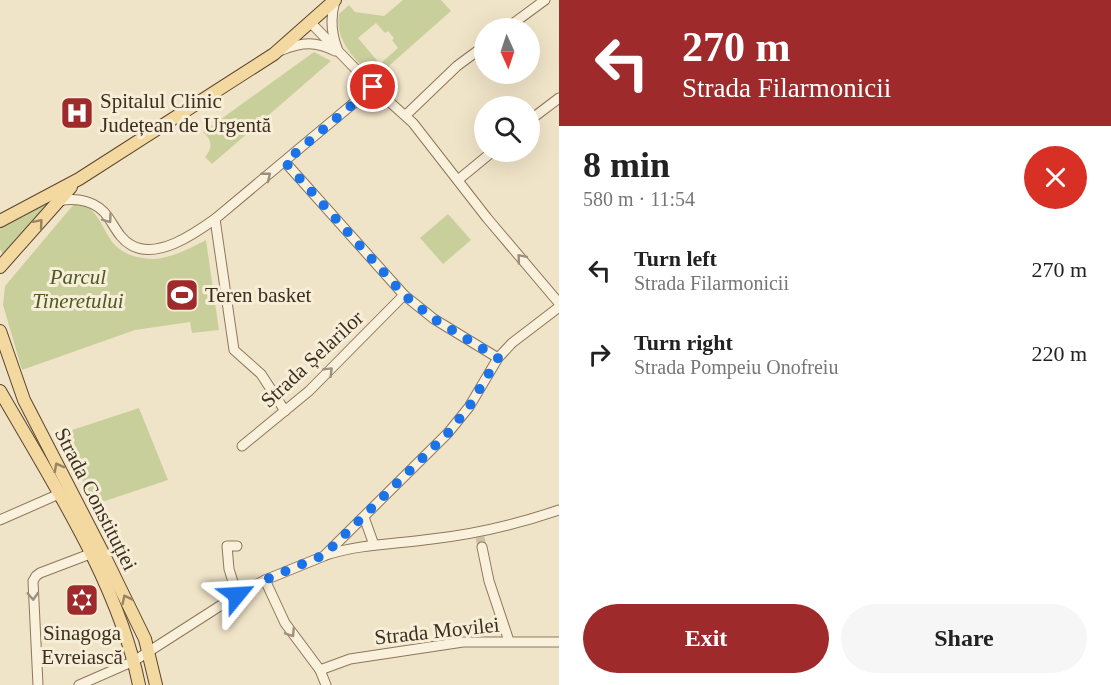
<!DOCTYPE html>
<meta charset="utf-8">
<style>
:root{--surface:#fff;--page:#f6f6f6;--text:#222;--muted:#767676;--accent:#9e2a2b}
body{margin:0;font-family:"Times New Roman",serif;background:var(--page);color:var(--text);height:100vh;display:flex;flex-direction:column;font-size:22px;white-space:nowrap}
*{box-sizing:border-box;margin:0}
p{font-size:20px;color:var(--muted)}
.icon{flex:none;width:33px;height:33px;fill:none;stroke:currentColor;stroke-width:2;stroke-linecap:round;stroke-linejoin:round}
.map{position:relative;flex:1;overflow:hidden}
.side{display:flex;flex-direction:column;background:var(--surface);width:552px}
.side>*{flex:none}
.banner{background:#9e2a2b;color:#fff;overflow:hidden}
.needle{width:39px;rotate:177deg}
.controls{position:absolute;left:474px;top:18px;display:grid;gap:12px}
.controls a{display:grid;place-items:center;width:66px;height:66px;border-radius:50%;background:var(--surface);box-shadow:0 6px 24px #0002;font-size:30px}
.pin{position:absolute;display:grid;place-items:center;width:51px;height:51px;color:#fff;margin:-26px;border:3px solid #fff;border-radius:50%;box-shadow:0 2px 6px #0007}
.me{position:absolute;width:66px;margin:-33px;rotate:63deg;stroke-linejoin:round;filter:drop-shadow(0 0 4px #0008)}
.turn{display:flex;align-items:center;gap:21px;height:126px;padding:0 24px;font-size:27px}
.turn .icon{width:78px;height:78px;stroke-width:2.5}
.turn b{display:block;font-size:42px;line-height:51px}
.round{display:grid;place-items:center;flex:none;width:63px;height:63px;border-radius:32px;background:var(--page)}
.overview{display:flex;align-items:center;justify-content:space-between;height:102px;padding:0 24px}
h1{font-size:36px;font-weight:700;line-height:45px}
.button{display:flex;gap:12px;margin-top:auto;padding:12px 24px}
.button a{flex:1;height:69px;border-radius:36px;background:var(--accent);color:#fff;font-size:24px;font-weight:700;line-height:69px;text-align:center}
.button a+a{background:var(--page);color:var(--text)}
ul{padding:0;list-style:none}
li{display:flex;align-items:center;gap:18px;height:84px;padding:0 24px}
li div{flex:1}
li b{display:block;font-size:22px}
li em{font-style:normal}
main{display:flex;flex:1;min-height:0}
.map>svg:first-child{display:block}
</style>
<main>
<div class="map">
<svg width="559" height="685" viewBox="0 0 559 685">
<rect width="100%" height="100%" fill="#f0e4c8"/>
<!-- green -->
<g fill="#c9cf9b" fill-rule="evenodd">
<path d="M403 0H441L451 11 374 79C357 60 334 42 339 14L349 5 355 12 384 16ZM376 23 385 33 388 31 394 38 392 40 398 48 380 64 358 38Z"/>
<path d="M314 52 331 61 212 164 205 157C213 148 212 139 203 132Z"/>
<polygon points="44,204 47,204 47,207 4,256 0,249 0,224 23,217"/>
<path d="M74 204C96 200 103 233 115 245 124 255 140 259 154 259 172 258 190 248 206 240L219 330 192 333 190 322 135 330 22 370 3 305 5 286Z"/>
<polygon points="448,214 471,240 443,264 420,238"/>
<polygon points="139,408 168,480 96,504 57,435"/>
</g>
<g fill="none" stroke-linecap="round" stroke-linejoin="round">
<!-- minor-tunnel -->
<polyline stroke="#ccc0a6" stroke-width="9" stroke-dasharray="9 4.5" stroke-linecap="butt" points="480,537 482,547"/>
<defs>
<g id="minor">
<path d="M335 1C330 18 331 32 337 48"/>
<polyline points="311,23 373,87 413,123 487,218 559,303"/>
<polyline points="507,28 545,0"/>
<path d="M282 50C302 42 316 41 335 51"/>
<polyline points="406,115 457,66 484,46"/>
<polyline points="530,120 559,98"/>
<polyline points="285,162 404,295 434,319 498,358"/>
<polyline points="458,180 492,152"/>
<path d="M59 201C77 197 97 201 108 217 115 227 120 239 131 245 157 260 194 234 215 219L373 87"/>
<polyline points="215,219 234,350 261,374 285,411"/>
<polyline points="242,446 309,391 404,295"/>
<polyline points="364,517 374,545"/>
<polyline points="0,520 59,494"/>
<polyline points="237,546 227,546 229,569 237,595"/>
<polyline points="482,547 489,581 509,641"/>
<path d="M326 555C360 544 397 544 432 539 475 534 518 524 559 510"/>
<polyline points="265,580 285,623 320,670 326,685"/>
<polyline points="320,670 350,659 463,642 559,642"/>
<polyline points="38,685 33,581 36,576 40,573 90,554"/>
<polyline points="79,685 134,661 237,595 265,580 324,556 448,433 469,407 498,358 512,343 559,307"/>
</g>
<g id="major">
<polyline points="0,221 79,179 274,54 335,0"/>
<polyline points="0,267 71,187"/>
<polyline points="0,331 24,400 103,553 145,639 156,685"/>
<path d="M0 391C51 480 119 584 139 685"/>
</g>
</defs>
<!-- minor casing -->
<use href="#minor" stroke="#8d765c" stroke-width="11"/>
<!-- major casing -->
<use href="#major" stroke="#5b4430" stroke-width="14"/>
<!-- minor -->
<use href="#minor" stroke="#faf1dc" stroke-width="9"/>
<!-- major -->
<use href="#major" stroke="#f3d9a0" stroke-width="12"/>
</g>
<!-- one-way arrows -->
<defs><path id="oneway-chevron" d="M-2-3.5L2.5 0L-2 3.5" fill="none" stroke-width="1.6" stroke-linecap="round" stroke-linejoin="round" transform="scale(1.5)"/></defs>
<g stroke="#9c907e">
<use href="#oneway-chevron" transform="translate(267 176) rotate(-39)"/>
<use href="#oneway-chevron" transform="translate(108 219) rotate(54)"/>
<use href="#oneway-chevron" transform="translate(521 258) rotate(-130)"/>
<use href="#oneway-chevron" transform="translate(329 371) rotate(-45)"/>
<use href="#oneway-chevron" transform="translate(33 596) rotate(87)"/>
<use href="#oneway-chevron" transform="translate(291 633) rotate(57)"/>
</g>
<g stroke="#988460">
<use href="#oneway-chevron" transform="translate(39 223) rotate(-49)"/>
<use href="#oneway-chevron" transform="translate(58 467) rotate(-118)"/>
<use href="#oneway-chevron" transform="translate(126 599) rotate(-116)"/>
</g>
<g fill="none" stroke-linecap="round" stroke-linejoin="round">
<!-- route -->
<polyline stroke="#1a73e8" stroke-width="10" stroke-dasharray="0 18" points="237,595 265,580 324,555 448,433 469,407 498,358 434,319 404,295 285,162 373,87"/>
</g>
<!-- icons -->
<defs>
<symbol id="hospital-square" viewBox="-11 -11 22 22"><rect x="-9" y="-9" width="18" height="18" rx="4" fill="#9e2a2b" stroke="#f7eed8"/><path d="M-5-5h3v3.5h4V-5h3V5h-3V1.5h-4V5h-3Z" fill="#fff"/></symbol>
<symbol id="stadium-square" viewBox="-11 -11 22 22"><rect x="-9" y="-9" width="18" height="18" rx="4" fill="#9e2a2b" stroke="#f7eed8"/><path d="M0-5a6.5 5 0 1 0 0 10a6.5 5 0 1 0 0-10ZM-3.5-1.8h7v3.6h-7Z" fill="#fff"/></symbol>
<symbol id="synagogue-square" viewBox="-11 -11 22 22"><rect x="-9" y="-9" width="18" height="18" rx="4" fill="#9e2a2b" stroke="#f7eed8"/><path d="M0-6.5L5.6 3.2H-5.6ZM0 6.5L5.6-3.2H-5.6Z" fill="#fff"/></symbol>
</defs>
<g fill-rule="evenodd">
<use href="#hospital-square" x="58" y="94" width="38" height="38"/>
<use href="#stadium-square" x="163" y="276" width="38" height="38"/>
<use href="#synagogue-square" x="63" y="581" width="38" height="38"/>
</g>
<g text-anchor="middle" stroke-width="6" stroke-linejoin="round" paint-order="stroke">
<!-- poi labels -->
<g font-size="21" fill="#3d2e20" stroke="#f7eed8" text-anchor="start">
<text x="100" y="108">Spitalul Clinic<tspan x="100" dy="24">Județean de Urgentă</tspan></text>
<text x="205" y="302">Teren basket</text>
<text x="82" y="640" text-anchor="middle">Sinagoga<tspan x="82" dy="24">Evreiască</tspan></text>
</g>
<!-- park labels -->
<g font-size="21" font-style="italic" fill="#4d5a26" stroke="#f7eed8">
<text x="78" y="284">Parcul<tspan x="78" dy="24">Tineretului</tspan></text>
</g>
<!-- street labels -->
<g font-size="21" fill="#3d2e20" stroke="#f7eed8">
<text transform="translate(312 359) rotate(-43)" y="7">Strada Șelarilor</text>
<text transform="translate(96 499) rotate(63)" y="7">Strada Constituției</text>
<text transform="translate(437 631) rotate(-6)" y="7">Strada Movilei</text>
</g>
</g>
</svg>
<div class="controls">
<a><svg class="needle" viewBox="-14 -14 28 28"><path d="M0-13l5 13h-10z" fill="#e53935"/><path d="M0 13l5-13h-10z" fill="#767676"/></svg></a>
<a><svg class="icon" aria-label="search" viewBox="0 0 24 24"><circle cx="10" cy="10" r="6"/><path d="M15 15l6 6"/></svg></a>
</div>
<div class="pin" style="left:373px;top:87px;background:#d93025"><svg class="icon" aria-label="arrive" viewBox="0 0 24 24"><path d="M6 21V4h12l-3 4 3 4H6"/></svg></div>
<svg class="me" style="left:237px;top:595px" viewBox="-20 -20 40 40"><path d="M0-17L14 15 0 8-14 15z" fill="#1a73e8" stroke="#fff" stroke-width="4"/></svg>
</div>
<section class="side">
<div class="banner">
<div class="turn"><svg class="icon" aria-label="left" viewBox="0 0 24 24"><path d="M17 20v-9H6M10 6l-5 5 5 5"/></svg><div><b>270 m</b>Strada Filarmonicii</div></div>
</div>
<div class="overview"><div><h1>8 min</h1><p>580 m · 11:54</p></div><a class="round" style="background:#d93025;color:#fff"><svg class="icon" aria-label="close" viewBox="0 0 24 24"><path d="M6 6l12 12M18 6L6 18"/></svg></a></div>
<ul>
<li><svg class="icon" aria-label="left" viewBox="0 0 24 24"><path d="M17 20v-9H6M10 6l-5 5 5 5"/></svg><div><b>Turn left</b><p>Strada Filarmonicii</p></div><em>270 m</em></li>
<li><svg class="icon" aria-label="right" viewBox="0 0 24 24"><path d="M7 20v-9h11M14 6l5 5-5 5"/></svg><div><b>Turn right</b><p>Strada Pompeiu Onofreiu</p></div><em>220 m</em></li>
</ul>
<div class="button"><a>Exit</a><a>Share</a></div>
</section>
</main>
